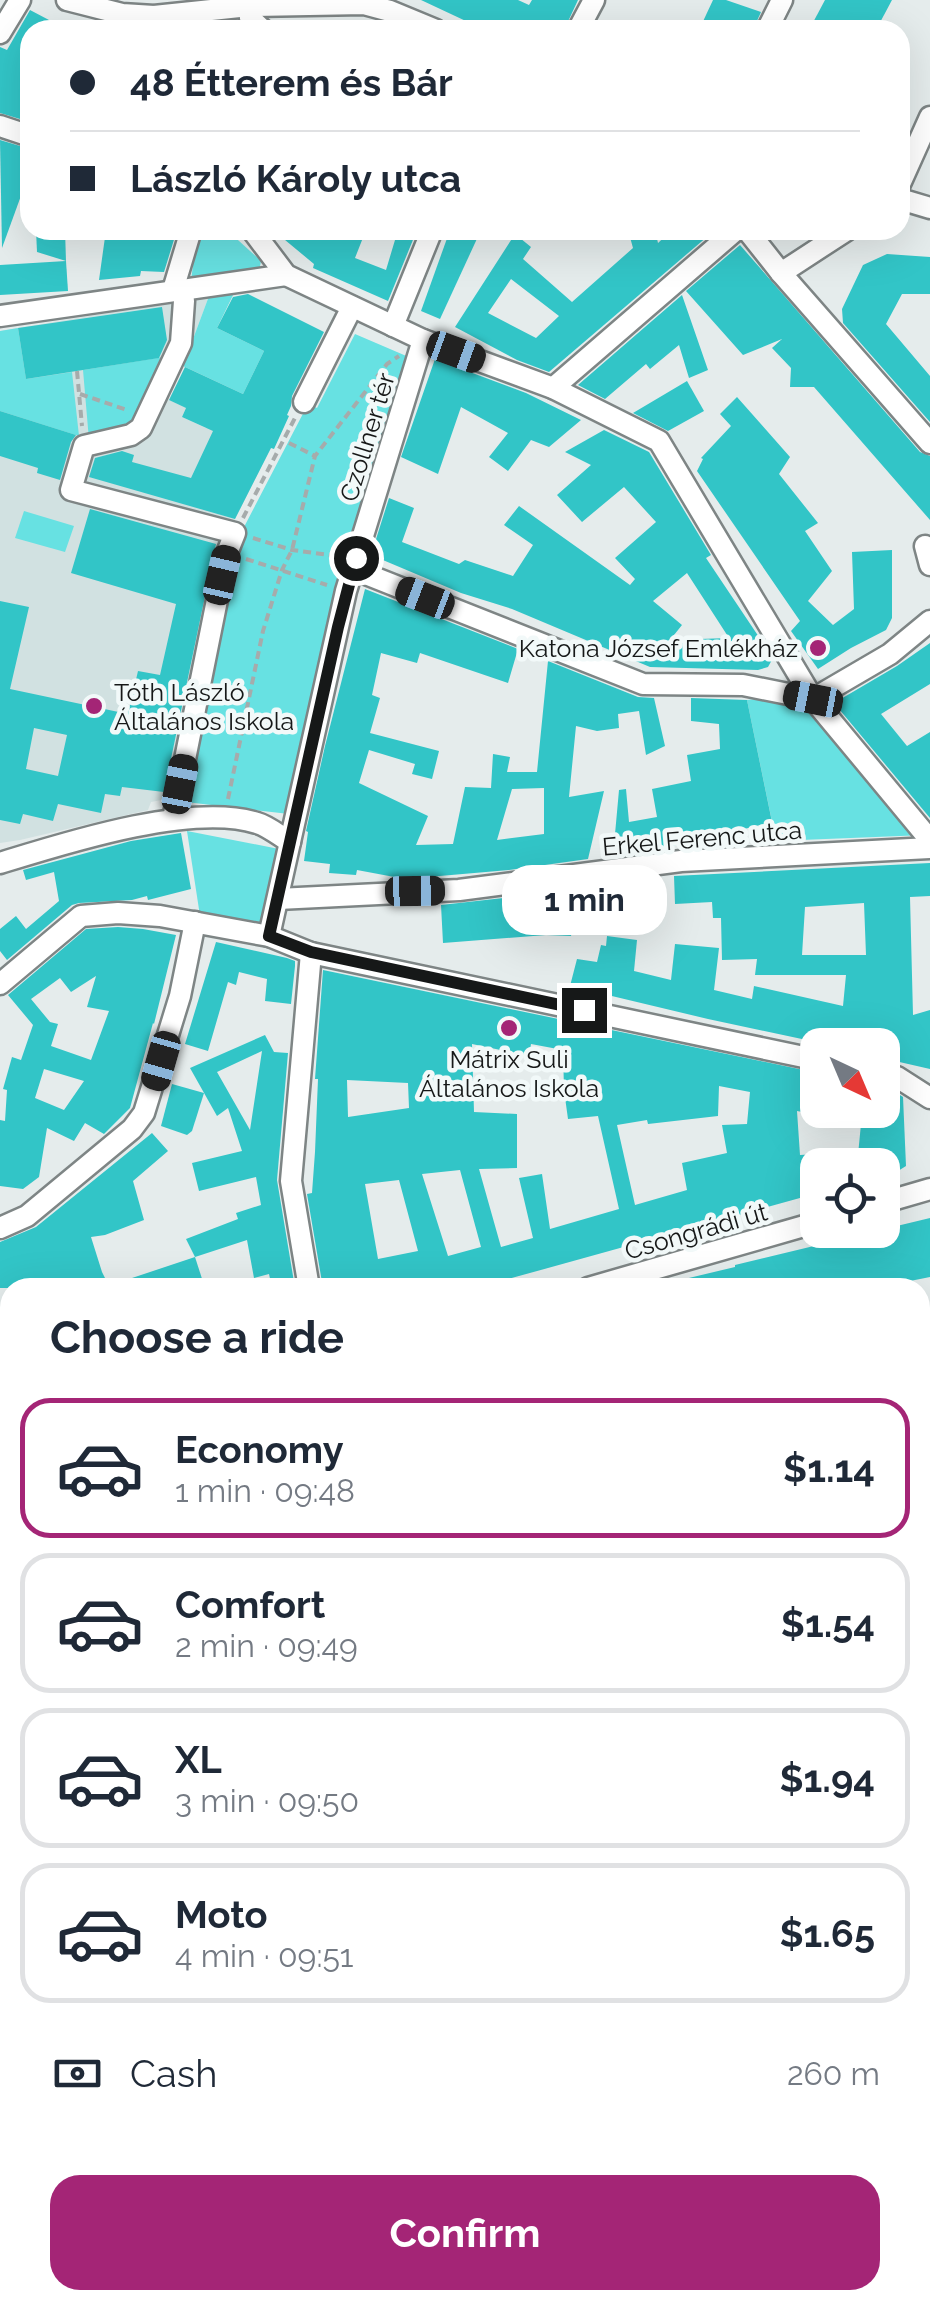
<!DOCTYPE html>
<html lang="en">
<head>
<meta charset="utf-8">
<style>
	body { margin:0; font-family:Raleway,sans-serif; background:#f6f6f7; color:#1f2937; height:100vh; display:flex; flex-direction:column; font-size:38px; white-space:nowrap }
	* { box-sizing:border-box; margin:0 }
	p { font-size:32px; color:#747a83 }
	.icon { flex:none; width:55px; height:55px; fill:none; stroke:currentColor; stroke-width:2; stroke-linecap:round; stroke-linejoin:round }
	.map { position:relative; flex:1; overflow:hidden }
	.details { position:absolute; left:0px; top:1278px; width:930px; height:1032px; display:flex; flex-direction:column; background:#fff; border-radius:30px 30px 0 0; box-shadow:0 10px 40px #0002 }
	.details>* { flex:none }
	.hud { position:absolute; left:20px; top:20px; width:890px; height:220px; border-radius:30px; box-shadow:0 10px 40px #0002; display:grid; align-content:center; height:220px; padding:0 50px; background:#fff }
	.needle { width:65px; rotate:136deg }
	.fabs { position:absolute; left:800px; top:1028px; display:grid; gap:20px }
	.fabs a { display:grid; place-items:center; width:100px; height:100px; border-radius:20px; background:#fff; box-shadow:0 10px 40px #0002; font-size:50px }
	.end { position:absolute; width:45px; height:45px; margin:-22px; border:12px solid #161818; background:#fff; box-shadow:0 0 0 5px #fff }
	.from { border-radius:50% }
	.bubble { position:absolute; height:70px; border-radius:30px; background:#fff; box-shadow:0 10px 40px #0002; font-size:32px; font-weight:700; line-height:70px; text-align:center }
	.car { position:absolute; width:30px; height:60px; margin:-30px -15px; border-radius:12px; box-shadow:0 0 8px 2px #0007; background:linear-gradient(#222 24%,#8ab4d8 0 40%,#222 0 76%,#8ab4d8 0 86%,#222 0) }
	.hud b { display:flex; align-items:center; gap:35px; height:95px; font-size:38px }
	.hud b+b { border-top:2px solid #e0e1e3 }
	.hud i { width:25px; height:25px; background:#1f2937 }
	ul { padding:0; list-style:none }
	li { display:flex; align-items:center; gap:30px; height:140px; margin:0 20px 15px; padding:0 30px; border:5px solid #e0e1e3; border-radius:30px }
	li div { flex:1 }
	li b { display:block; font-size:38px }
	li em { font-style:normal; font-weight:700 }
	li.selected { border-color:#a42576 }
	li>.icon { width:90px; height:90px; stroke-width:1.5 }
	h2 { padding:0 50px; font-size:45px; line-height:120px }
	.pay { display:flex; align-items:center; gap:25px; height:110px; padding:0 50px; font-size:38px }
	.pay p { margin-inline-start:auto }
	.action { display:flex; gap:20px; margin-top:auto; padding:20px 50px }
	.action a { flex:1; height:115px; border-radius:30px; background:#a42576; color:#fff; font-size:40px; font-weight:700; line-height:115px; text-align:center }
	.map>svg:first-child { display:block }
</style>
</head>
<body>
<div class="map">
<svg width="930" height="2308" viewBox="0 0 930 2308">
	<rect width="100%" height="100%" fill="#e5ecec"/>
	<path fill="#d1e1e1" d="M209,296L183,366L168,399L186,408L182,417L206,428L210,419L271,448L234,521L225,547L172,798L151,802L148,810L20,840L0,843V331Z"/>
	<g fill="#67e1e2">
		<path d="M224,18L220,30H148L145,27Z"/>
		<path d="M198,230H227L261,261L259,272L191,280Z"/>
		<path d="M236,289L217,328L264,351L243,394L183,366L209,296Z"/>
		<path d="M18,328L26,379L72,372L79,436L0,411V331Z"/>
		<path d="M355,334L411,358L289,814L186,802L230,560L243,529L308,404L317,408Z"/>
		<path d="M170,356L152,376L130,427L89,440L83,370Z"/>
		<path d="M24,511L74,526L65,552L15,538Z"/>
		<path d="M816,693L925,835L776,841L747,700Z"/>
		<path d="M187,831L279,849L262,925L200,916Z"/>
	</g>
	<g fill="#32c5c7" fill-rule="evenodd">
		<path d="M421,0H518L529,5L532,0H578L564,30H485Z"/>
		<path d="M713,0H726L761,12L753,30H699Z"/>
		<path d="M825,0H892L876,30H809Z"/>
		<path d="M30,10L68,30H30V82L20,102L30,106V122L0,113V47L7,50Z"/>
		<path d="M0,140L30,149V171L2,248Z"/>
		<path d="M36,230H65L66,261L37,252Z"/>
		<path d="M106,230H177L164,272L141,271L140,276L99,280Z"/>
		<path d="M273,230H366L355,258L386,270L398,230H417L388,301L313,268L314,264Z"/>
		<path d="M450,230H481L440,319L421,311Z"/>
		<path d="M628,230H655L658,243L672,230H715L549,372L517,360L455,327L515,234L531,247L523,259L572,302L633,248ZM511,279L559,316L536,338L488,313Z"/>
		<path d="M740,245L920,452L930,456V520L814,387H790L791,368L772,348L782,339L743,355L686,291Z"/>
		<path d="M887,254L930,257V294H902L886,324L930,376V422L843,323L842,309L863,265Z"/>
		<path d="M66,261L68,291L0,295V265Z"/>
		<path d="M248,294L324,332L292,396L291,406L287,415L289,416L274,449L271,448L235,519L89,477L95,458L122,451L134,455L132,462L191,478L213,431L182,417L186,408L169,400L185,367L243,394L264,351L217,328L233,297Z"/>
		<path d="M682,295L708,370L689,378L679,345L650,369L646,364L605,399L578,385Z"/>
		<path d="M162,307L167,340L159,358L26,379L18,328Z"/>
		<path d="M435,359L526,393L581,420L549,447L531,440L508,471L489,457L508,433L461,407L438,474L401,457Z"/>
		<path d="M687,381L704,411L668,431L633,413Z"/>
		<path d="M737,397L790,457L779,474L818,523L805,531L832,571L808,601L833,625L854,609L852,552L892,550V618L886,630L851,648L818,669L791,631L800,621L697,471L703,459L701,458L731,426L720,414Z"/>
		<path d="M0,411L76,435L71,442L60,480L37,473L38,468L0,456Z"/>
		<path d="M604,430L649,452L711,555L706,558L773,658L768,667L758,670L650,667L512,609L461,593L371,555L389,498L414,508L402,542L459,564L465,560L513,576L533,545L504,525L519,506L630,585L635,579L615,558L656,522L624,487L582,522L557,495L591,465L565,452ZM687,573L729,638L670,640L682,625L653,601Z"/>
		<path d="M90,509L216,544L164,792L122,787L120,796L105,794L101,813L58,804L53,821L23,814L20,824L0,820V601L29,607L10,689L128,714L138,671L160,675L176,604L71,573ZM34,728L67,735L58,776L26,769Z"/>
		<path d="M365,589L518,649L508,683L420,653L417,663L381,653L372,695L380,698L370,733L439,751L432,779L412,774L415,764L369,750L359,783L428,816L416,845L453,844L465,787L491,788L493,754L510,757L507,772H537L548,661L638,697L654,698L665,746L646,755L639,711L618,714L619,728L597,731L576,726L569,797L604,791L588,859L509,870L405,879L357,870L356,875L329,873L330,864L304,861L308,832L306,831L325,746ZM544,788V834L497,840L512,789Z"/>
		<path d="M930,643V684L881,714L907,746L930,732V818L834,703L897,666Z"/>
		<path d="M691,698L747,700L772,822L689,843L613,856L619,790L626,789L629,822L657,817L652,789L691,781L687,755L720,749L719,724L691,721Z"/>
		<path d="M181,833L191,889L148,900L147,896L132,900L79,903L72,905L7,960L0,951V929L16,916L26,929L59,901L54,872L26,880L23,870L131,841Z"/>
		<path d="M930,863V896L910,897L913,1015L930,1010V1069L882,1058V1045H830L708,1019L570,986L577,959L597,962L601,945L606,946L607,936L637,940L634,971L671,980L675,944L719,948L714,990L752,999L754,986L843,1006L846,975H755L757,959L722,960L721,918H713L712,902L675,904L674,876ZM864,903L866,955H802L805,907Z"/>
		<path d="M641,883L638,922L608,924L611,884Z"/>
		<path d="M582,889L571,936L546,935L443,943L441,905Z"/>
		<path d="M118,927L143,929L176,935L154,1024L153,1023L130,1108L104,1134L85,1123L74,1141L47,1128L39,1177L23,1189L0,1186V1120L5,1121L7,1090L3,1089L12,1057L21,1060L33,1025L8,995L86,929ZM96,976L87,1007L109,1011L91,1060L51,1046L58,1024L50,1022L31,999L60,978L71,992ZM44,1069L84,1081L64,1110L35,1098Z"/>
		<path d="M216,942L287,958L295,961V966L291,1004L265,1001L267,979L239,972L236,985L228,982L208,1051L185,1044Z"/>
		<path d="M323,970L818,1073V1115L797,1111L800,1155L818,1154V1193L476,1288H323L307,1194L312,1193L315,1152L318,1079H315ZM472,1044L529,1056L531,1044L563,1050L564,1090L568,1119L598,1116L619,1209L550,1229L542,1174L519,1178L533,1238L501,1247L479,1169L517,1168V1114L474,1112ZM347,1080L408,1083L409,1108L348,1117ZM719,1086L750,1092L747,1124L722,1125L727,1153L682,1163L687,1190L635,1205L617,1125L647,1120L648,1124L718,1116ZM460,1170L481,1247L448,1256L422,1174ZM399,1180L418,1251L378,1259L365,1184Z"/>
		<path d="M265,1035L274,1052L288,1053L277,1180L295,1288H272L269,1274L254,1278L247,1240L195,1257L186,1239L238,1219L236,1213L261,1205L256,1177L199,1191L192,1163L242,1151L228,1108L217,1116L190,1068ZM262,1051L250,1130L217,1072Z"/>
		<path d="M172,1084L204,1093L192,1131L187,1135L161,1126Z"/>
		<path d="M882,1088L892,1090L903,1097L906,1166L898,1171L882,1176V1165H857L861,1124L827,1117L828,1110H882Z"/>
		<path d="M152,1133L168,1151L133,1181L144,1220L105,1235L91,1237L102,1272L110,1288H0V1242L36,1227Z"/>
		<path d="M930,1218V1277L910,1281L911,1288H883L882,1281L853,1288H673L672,1282L735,1267V1265Z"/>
		<path d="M195,1257L205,1288H111V1285Z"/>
	</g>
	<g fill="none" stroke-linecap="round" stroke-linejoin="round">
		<g stroke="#7e8585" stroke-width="25">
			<g id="minor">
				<path d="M67,0L122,14L154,16L249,6L364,4L390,11L436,30"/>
				<path d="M249,6L250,18L263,30"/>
				<path d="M578,30L594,0"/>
				<path d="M767,30L782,0"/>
				<path d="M0,33L20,0"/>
				<path d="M0,126L30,136"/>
				<path d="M900,184L930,117"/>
				<path d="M900,199L930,208"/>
				<path d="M252,230L286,275L423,340L553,388L659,441L813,699L930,840"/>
				<path d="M747,230L781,273L930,443"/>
				<path d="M781,273L847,230"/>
				<path d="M173,290L191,230"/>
				<path d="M0,316L286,275"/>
				<path d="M393,326L432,230"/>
				<path d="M553,388L736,230"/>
				<path d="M304,402L352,307"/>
				<path d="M925,546L930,565"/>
				<path d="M353,569L643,684L743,685L813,699L890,654L930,621"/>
				<path d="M173,819L222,575L227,553L235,533L71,490L84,446L131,435L141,428L181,343L184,301"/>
				<path d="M0,863C65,843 192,802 257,823C268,826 280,836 290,842"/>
				<path d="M278,899L459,890L681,861L930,848"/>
				<path d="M269,936L346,591L423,340"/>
				<path d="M0,984L81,916L118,913L160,916L269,936L311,953L818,1060"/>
				<path d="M882,1074L897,1077L930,1098"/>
				<path d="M882,1203L930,1189"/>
				<path d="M0,1228L27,1216L132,1129L144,1113L180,996L195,922"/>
				<path d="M309,1288L291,1181L311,953"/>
				<path d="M588,1288L818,1222"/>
				<path d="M928,1396L930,1410"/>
				<path d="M0,1478L10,1475"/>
				<path d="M920,1575L930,1574"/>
				<path d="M0,1661L10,1665"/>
				<path d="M0,1718L10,1716"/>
				<path d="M0,1884L10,1882"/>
				<path d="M920,1891L930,1889"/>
				<path d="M0,1971L10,2013"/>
				<path d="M0,2130L10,2127"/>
				<path d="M920,2156L930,2157"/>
				<path d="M0,2269L10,2273"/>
				<path d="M88,2300L111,2308"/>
				<path d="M216,2300L217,2308"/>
				<path d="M350,2300L379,2308"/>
				<path d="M623,2308L624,2300"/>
				<path d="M817,2308L821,2300"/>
			</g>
		</g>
		<g stroke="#a6abab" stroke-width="4" stroke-dasharray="8 5" stroke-linecap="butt">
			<path d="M77,371L82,426"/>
			<path d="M80,394L127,410"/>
			<path d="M289,443L315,456"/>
			<path d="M243,518L296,416"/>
			<path d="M253,538L292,550L336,556"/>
			<path d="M246,559L327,585"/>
			<path d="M228,799L263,631L282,570L292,550L315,456L387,364L399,356"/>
		</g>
		<use href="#minor" stroke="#fff" stroke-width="20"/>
	</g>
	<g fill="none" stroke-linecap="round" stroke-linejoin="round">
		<path stroke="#161818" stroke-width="12" d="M356,558L338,627L269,936L311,952L584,1010"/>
	</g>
	<g fill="#a42576" stroke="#f2f9f9" stroke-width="4">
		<circle cx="818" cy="648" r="10"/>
		<circle cx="94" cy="706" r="10"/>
		<circle cx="509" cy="1028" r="10"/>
	</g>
	<g text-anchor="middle" stroke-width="9" stroke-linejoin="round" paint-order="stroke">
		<g font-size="25" fill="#161818" stroke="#f2f9f9">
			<text transform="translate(367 437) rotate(-73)" y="9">Czollner tér</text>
			<text transform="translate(702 838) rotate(-5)" y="9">Erkel Ferenc utca</text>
			<text transform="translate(696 1231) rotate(-16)" y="9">Csongrádi út</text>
		</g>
		<g font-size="25" fill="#161818" stroke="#f2f9f9" text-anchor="end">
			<text x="798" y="657">Katona József Emlékház</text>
			<text x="114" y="701" text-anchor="start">Tóth László<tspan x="114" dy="29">Általános Iskola</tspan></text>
			<text x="509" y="1068" text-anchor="middle">Mátrix Suli<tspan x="509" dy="29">Általános Iskola</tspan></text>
		</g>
	</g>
</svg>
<div class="fabs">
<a><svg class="needle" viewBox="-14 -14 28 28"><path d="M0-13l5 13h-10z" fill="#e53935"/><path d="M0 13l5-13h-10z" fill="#747a83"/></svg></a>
<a><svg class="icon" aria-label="locate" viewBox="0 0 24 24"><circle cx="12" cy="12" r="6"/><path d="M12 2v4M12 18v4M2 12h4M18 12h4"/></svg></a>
</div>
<i class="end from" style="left:356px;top:558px"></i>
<i class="end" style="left:584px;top:1010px"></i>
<div class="bubble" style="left:502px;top:865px;width:165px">1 min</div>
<i class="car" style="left:456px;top:352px;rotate:110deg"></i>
<i class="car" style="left:222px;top:575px;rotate:13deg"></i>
<i class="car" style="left:425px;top:598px;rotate:291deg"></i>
<i class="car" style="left:813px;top:699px;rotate:281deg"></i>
<i class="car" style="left:180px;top:784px;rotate:11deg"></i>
<i class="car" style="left:415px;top:891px;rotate:89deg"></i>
<i class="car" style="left:161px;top:1061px;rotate:196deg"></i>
<div class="hud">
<b><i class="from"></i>48 Étterem és Bár</b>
<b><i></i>László Károly utca</b>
</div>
<section class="details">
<h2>Choose a ride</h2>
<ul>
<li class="selected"><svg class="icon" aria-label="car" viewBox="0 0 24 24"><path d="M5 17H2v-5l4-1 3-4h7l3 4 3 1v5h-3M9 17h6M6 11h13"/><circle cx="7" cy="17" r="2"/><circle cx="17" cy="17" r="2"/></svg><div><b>Economy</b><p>1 min · 09:48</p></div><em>$1.14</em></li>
<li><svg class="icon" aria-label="car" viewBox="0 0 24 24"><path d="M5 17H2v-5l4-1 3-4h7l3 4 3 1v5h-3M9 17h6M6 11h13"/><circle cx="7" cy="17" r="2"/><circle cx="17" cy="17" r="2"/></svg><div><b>Comfort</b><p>2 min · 09:49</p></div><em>$1.54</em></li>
<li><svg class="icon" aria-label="car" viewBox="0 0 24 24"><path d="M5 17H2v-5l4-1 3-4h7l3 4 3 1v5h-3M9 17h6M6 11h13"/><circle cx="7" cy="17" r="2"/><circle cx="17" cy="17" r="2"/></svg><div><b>XL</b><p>3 min · 09:50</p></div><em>$1.94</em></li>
<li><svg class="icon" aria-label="car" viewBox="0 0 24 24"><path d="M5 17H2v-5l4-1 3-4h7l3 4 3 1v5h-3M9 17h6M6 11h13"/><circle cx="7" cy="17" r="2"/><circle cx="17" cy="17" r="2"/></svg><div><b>Moto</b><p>4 min · 09:51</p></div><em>$1.65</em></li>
</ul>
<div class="pay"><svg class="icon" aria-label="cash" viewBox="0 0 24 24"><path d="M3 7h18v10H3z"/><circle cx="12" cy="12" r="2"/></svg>Cash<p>260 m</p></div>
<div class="action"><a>Confirm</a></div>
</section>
</div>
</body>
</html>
